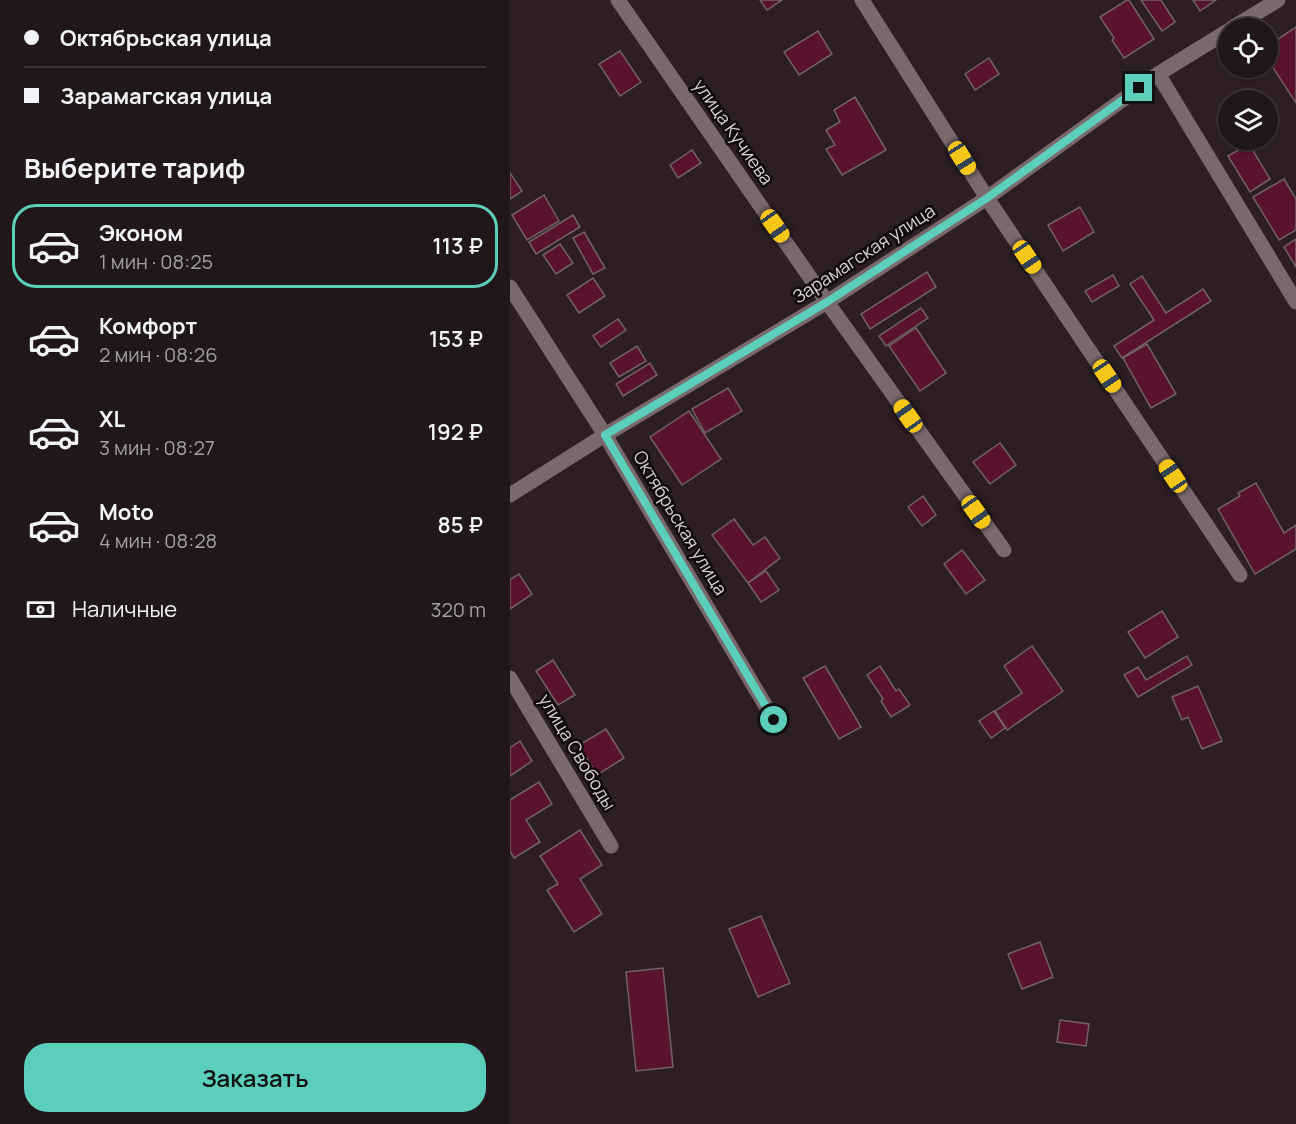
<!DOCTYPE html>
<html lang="ru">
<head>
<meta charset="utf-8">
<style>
	body { margin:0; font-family:Manrope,sans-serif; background:#2d2327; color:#f1f3f6; height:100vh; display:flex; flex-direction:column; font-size:22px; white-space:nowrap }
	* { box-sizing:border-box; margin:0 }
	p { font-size:20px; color:#a29fa2 }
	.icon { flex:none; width:33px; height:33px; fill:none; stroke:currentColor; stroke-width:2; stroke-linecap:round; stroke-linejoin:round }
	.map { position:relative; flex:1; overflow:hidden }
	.sheet { display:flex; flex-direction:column; background:#21161a; width:510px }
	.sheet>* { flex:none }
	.hud { display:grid; align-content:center; height:132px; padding:0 24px; background:#21161a }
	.controls { position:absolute; left:708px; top:18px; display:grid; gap:12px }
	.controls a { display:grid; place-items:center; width:60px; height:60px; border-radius:50%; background:#21161a; box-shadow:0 2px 4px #0004,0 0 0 2px #3e3539; font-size:30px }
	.end { position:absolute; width:27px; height:27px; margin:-14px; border:8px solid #5bcebc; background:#111; box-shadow:0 0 0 3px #111 }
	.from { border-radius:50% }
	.car { position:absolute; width:18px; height:36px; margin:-18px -9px; border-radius:8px; box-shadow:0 0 4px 2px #0007; background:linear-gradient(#f5c518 24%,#345 0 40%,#f5c518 0 76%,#345 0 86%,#f5c518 0) }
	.hud b { display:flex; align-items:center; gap:21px; height:57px; font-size:22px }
	.hud b+b { border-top:2px solid #3e3539 }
	.hud i { width:15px; height:15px; background:#f1f3f6 }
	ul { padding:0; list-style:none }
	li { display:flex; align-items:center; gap:18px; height:84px; margin:0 12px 9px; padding:0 12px; border:3px solid transparent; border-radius:24px }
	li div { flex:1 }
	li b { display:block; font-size:22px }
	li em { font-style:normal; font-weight:600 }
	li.active { border-color:#5bcebc }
	li>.icon { width:54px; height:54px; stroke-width:1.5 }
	h2 { padding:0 24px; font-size:27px; line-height:72px }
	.pay { display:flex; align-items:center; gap:15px; height:66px; padding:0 24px; font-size:22px }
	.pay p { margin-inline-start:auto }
	.cta { display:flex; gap:12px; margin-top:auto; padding:12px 24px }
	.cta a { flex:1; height:69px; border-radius:24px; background:#5bcebc; color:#111; font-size:24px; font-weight:600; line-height:69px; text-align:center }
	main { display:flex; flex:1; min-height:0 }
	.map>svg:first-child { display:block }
</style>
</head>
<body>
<main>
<section class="sheet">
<div class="hud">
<b><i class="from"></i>Октябрьская улица</b>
<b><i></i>Зарамагская улица</b>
</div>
<h2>Выберите тариф</h2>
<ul>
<li class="active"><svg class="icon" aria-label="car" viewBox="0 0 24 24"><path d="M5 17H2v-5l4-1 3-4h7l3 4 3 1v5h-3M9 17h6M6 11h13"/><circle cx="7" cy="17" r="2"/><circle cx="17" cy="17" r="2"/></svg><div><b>Эконом</b><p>1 мин · 08:25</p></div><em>113 ₽</em></li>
<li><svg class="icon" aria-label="car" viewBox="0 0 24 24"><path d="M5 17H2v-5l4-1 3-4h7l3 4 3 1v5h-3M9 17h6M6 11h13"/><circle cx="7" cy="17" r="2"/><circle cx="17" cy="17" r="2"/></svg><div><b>Комфорт</b><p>2 мин · 08:26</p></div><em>153 ₽</em></li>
<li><svg class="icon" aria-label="car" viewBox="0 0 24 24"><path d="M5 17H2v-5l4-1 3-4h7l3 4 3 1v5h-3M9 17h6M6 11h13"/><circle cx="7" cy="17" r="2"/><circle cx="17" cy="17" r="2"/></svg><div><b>XL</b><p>3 мин · 08:27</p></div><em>192 ₽</em></li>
<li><svg class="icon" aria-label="car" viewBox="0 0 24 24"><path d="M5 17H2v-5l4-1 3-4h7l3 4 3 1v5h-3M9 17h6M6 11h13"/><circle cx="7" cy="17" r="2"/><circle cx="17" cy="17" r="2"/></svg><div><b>Moto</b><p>4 мин · 08:28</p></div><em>85 ₽</em></li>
</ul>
<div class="pay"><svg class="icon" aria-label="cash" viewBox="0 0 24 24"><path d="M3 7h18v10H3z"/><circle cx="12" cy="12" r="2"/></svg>Наличные<p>320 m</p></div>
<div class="cta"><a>Заказать</a></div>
</section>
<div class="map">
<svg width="786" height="1124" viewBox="0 0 786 1124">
	<rect width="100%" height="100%" fill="#2c1e22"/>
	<g fill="#59132f" stroke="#726165" stroke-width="1.5">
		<path d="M250,0H272L257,10Z"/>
		<path d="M617,0H619L644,39L614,58L602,40L604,38L590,17Z"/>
		<path d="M631,0H651L665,22L652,31Z"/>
		<path d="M683,0H706L690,11Z"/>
		<path d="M786,27V103L758,60V46Z"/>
		<path d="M308,31L322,54L289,75L274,52Z"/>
		<path d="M110,51L131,82L110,96L89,64Z"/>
		<path d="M479,58L489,74L465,90L455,74Z"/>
		<path d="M345,97L376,150L332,175L316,149L325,145L316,130L330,122L324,110Z"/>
		<path d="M739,144L760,179L740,192L718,156Z"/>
		<path d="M182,150L191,163L168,178L160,165Z"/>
		<path d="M0,173L12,191L0,199Z"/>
		<path d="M774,179L786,199V230L769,240L743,197Z"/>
		<path d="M34,195L49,221L17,240L2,215Z"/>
		<path d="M570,207L584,232L553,251L538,225Z"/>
		<path d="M63,215L70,227L26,254L19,242Z"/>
		<path d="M74,232L95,268L83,274L63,238Z"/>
		<path d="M786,239V267L774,247Z"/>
		<path d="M50,244L63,263L46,274L33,255Z"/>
		<path d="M417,272L426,287L360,329L351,314Z"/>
		<path d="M603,275L609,286L582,302L575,291Z"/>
		<path d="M632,276L656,313L693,289L701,301L612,358L604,346L644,320L620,284Z"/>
		<path d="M83,278L95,296L69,313L57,295Z"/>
		<path d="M411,308L418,318L376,346L369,336Z"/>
		<path d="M108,319L116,330L91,347L83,336Z"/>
		<path d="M406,328L436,373L410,391L379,346Z"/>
		<path d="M637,344L666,394L641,408L613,358Z"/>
		<path d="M127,346L136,361L109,377L100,363Z"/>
		<path d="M140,363L147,375L113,396L106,384Z"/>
		<path d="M218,388L232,411L195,433L182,409Z"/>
		<path d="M179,411L211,459L172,485L140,437Z"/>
		<path d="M490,443L506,465L480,484L463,462Z"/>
		<path d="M746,483L774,533L786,525V549L745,574L708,509L730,496L728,493Z"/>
		<path d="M413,496L426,515L412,526L398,507Z"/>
		<path d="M224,519L243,545L255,537L270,558L238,583L202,535Z"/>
		<path d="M452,550L475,580L456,594L434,564Z"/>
		<path d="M256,571L269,590L251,602L238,583Z"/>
		<path d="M9,574L22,594L0,609V580Z"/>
		<path d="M652,611L668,637L635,658L618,632Z"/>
		<path d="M522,646L553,691L497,730L485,711L512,693L494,666Z"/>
		<path d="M677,656L682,665L628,697L614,675L628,667L636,680Z"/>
		<path d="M43,660L65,695L48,705L26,671Z"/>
		<path d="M315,666L351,727L329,739L293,678Z"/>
		<path d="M370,666L386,691L389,689L400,705L381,717L371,701L373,699L357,675Z"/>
		<path d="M688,686L712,741L692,749L678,717L672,720L662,697Z"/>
		<path d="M484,711L495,728L481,738L469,721Z"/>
		<path d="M96,729L114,758L87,775L69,745Z"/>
		<path d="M10,741L22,761L0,776V748Z"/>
		<path d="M29,782L42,804L16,820L30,842L4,858L0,851V800Z"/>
		<path d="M70,830L92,865L70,879L92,914L64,932L37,890L48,884L30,856Z"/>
		<path d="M251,916L280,983L248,997L219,929Z"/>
		<path d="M530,942L543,977L512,989L498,954Z"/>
		<path d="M153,968L163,1067L126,1071L116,972Z"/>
		<path d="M550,1020L579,1024L576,1046L547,1042Z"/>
	</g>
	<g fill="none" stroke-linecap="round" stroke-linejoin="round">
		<g stroke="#79686c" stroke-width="15">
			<path d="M108,0L317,302L494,550"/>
			<path d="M352,0L477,198L730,575"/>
			<path d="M722,28L768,0"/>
			<path d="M648,74L786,302"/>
			<path d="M0,287L95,435L264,720"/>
			<path d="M0,495L95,435L317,302L477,198L648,74L718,31"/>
			<path d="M0,678L101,846"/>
		</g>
	</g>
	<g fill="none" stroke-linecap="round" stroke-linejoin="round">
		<path stroke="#5bcebc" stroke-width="8" d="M264,720L95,435L317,302L477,198L629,88"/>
	</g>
	<g text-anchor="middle" stroke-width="5" stroke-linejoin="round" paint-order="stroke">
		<g font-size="18" fill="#dcd2d4" stroke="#100a0b">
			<text transform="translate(223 132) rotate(55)" y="6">улица Кучиева</text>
			<text transform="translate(354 254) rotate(-33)" y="6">Зарамагская улица</text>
			<text transform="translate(170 523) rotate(59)" y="6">Октябрьская улица</text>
			<text transform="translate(67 752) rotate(59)" y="6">улица Свободы</text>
		</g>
	</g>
</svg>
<div class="controls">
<a><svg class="icon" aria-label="locate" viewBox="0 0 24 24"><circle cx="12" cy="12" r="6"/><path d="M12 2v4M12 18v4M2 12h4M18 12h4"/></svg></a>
<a><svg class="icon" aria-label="layers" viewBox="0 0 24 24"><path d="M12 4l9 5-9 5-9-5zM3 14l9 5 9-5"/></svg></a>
</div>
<i class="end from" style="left:264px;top:720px"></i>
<i class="end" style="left:629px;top:88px"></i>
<i class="car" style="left:452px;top:158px;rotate:148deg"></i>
<i class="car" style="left:265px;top:226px;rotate:145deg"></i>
<i class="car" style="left:517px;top:257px;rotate:146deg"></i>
<i class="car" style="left:597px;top:376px;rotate:146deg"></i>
<i class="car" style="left:398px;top:416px;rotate:325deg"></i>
<i class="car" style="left:663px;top:476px;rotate:326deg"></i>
<i class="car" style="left:466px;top:512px;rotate:145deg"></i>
</div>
</main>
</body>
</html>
